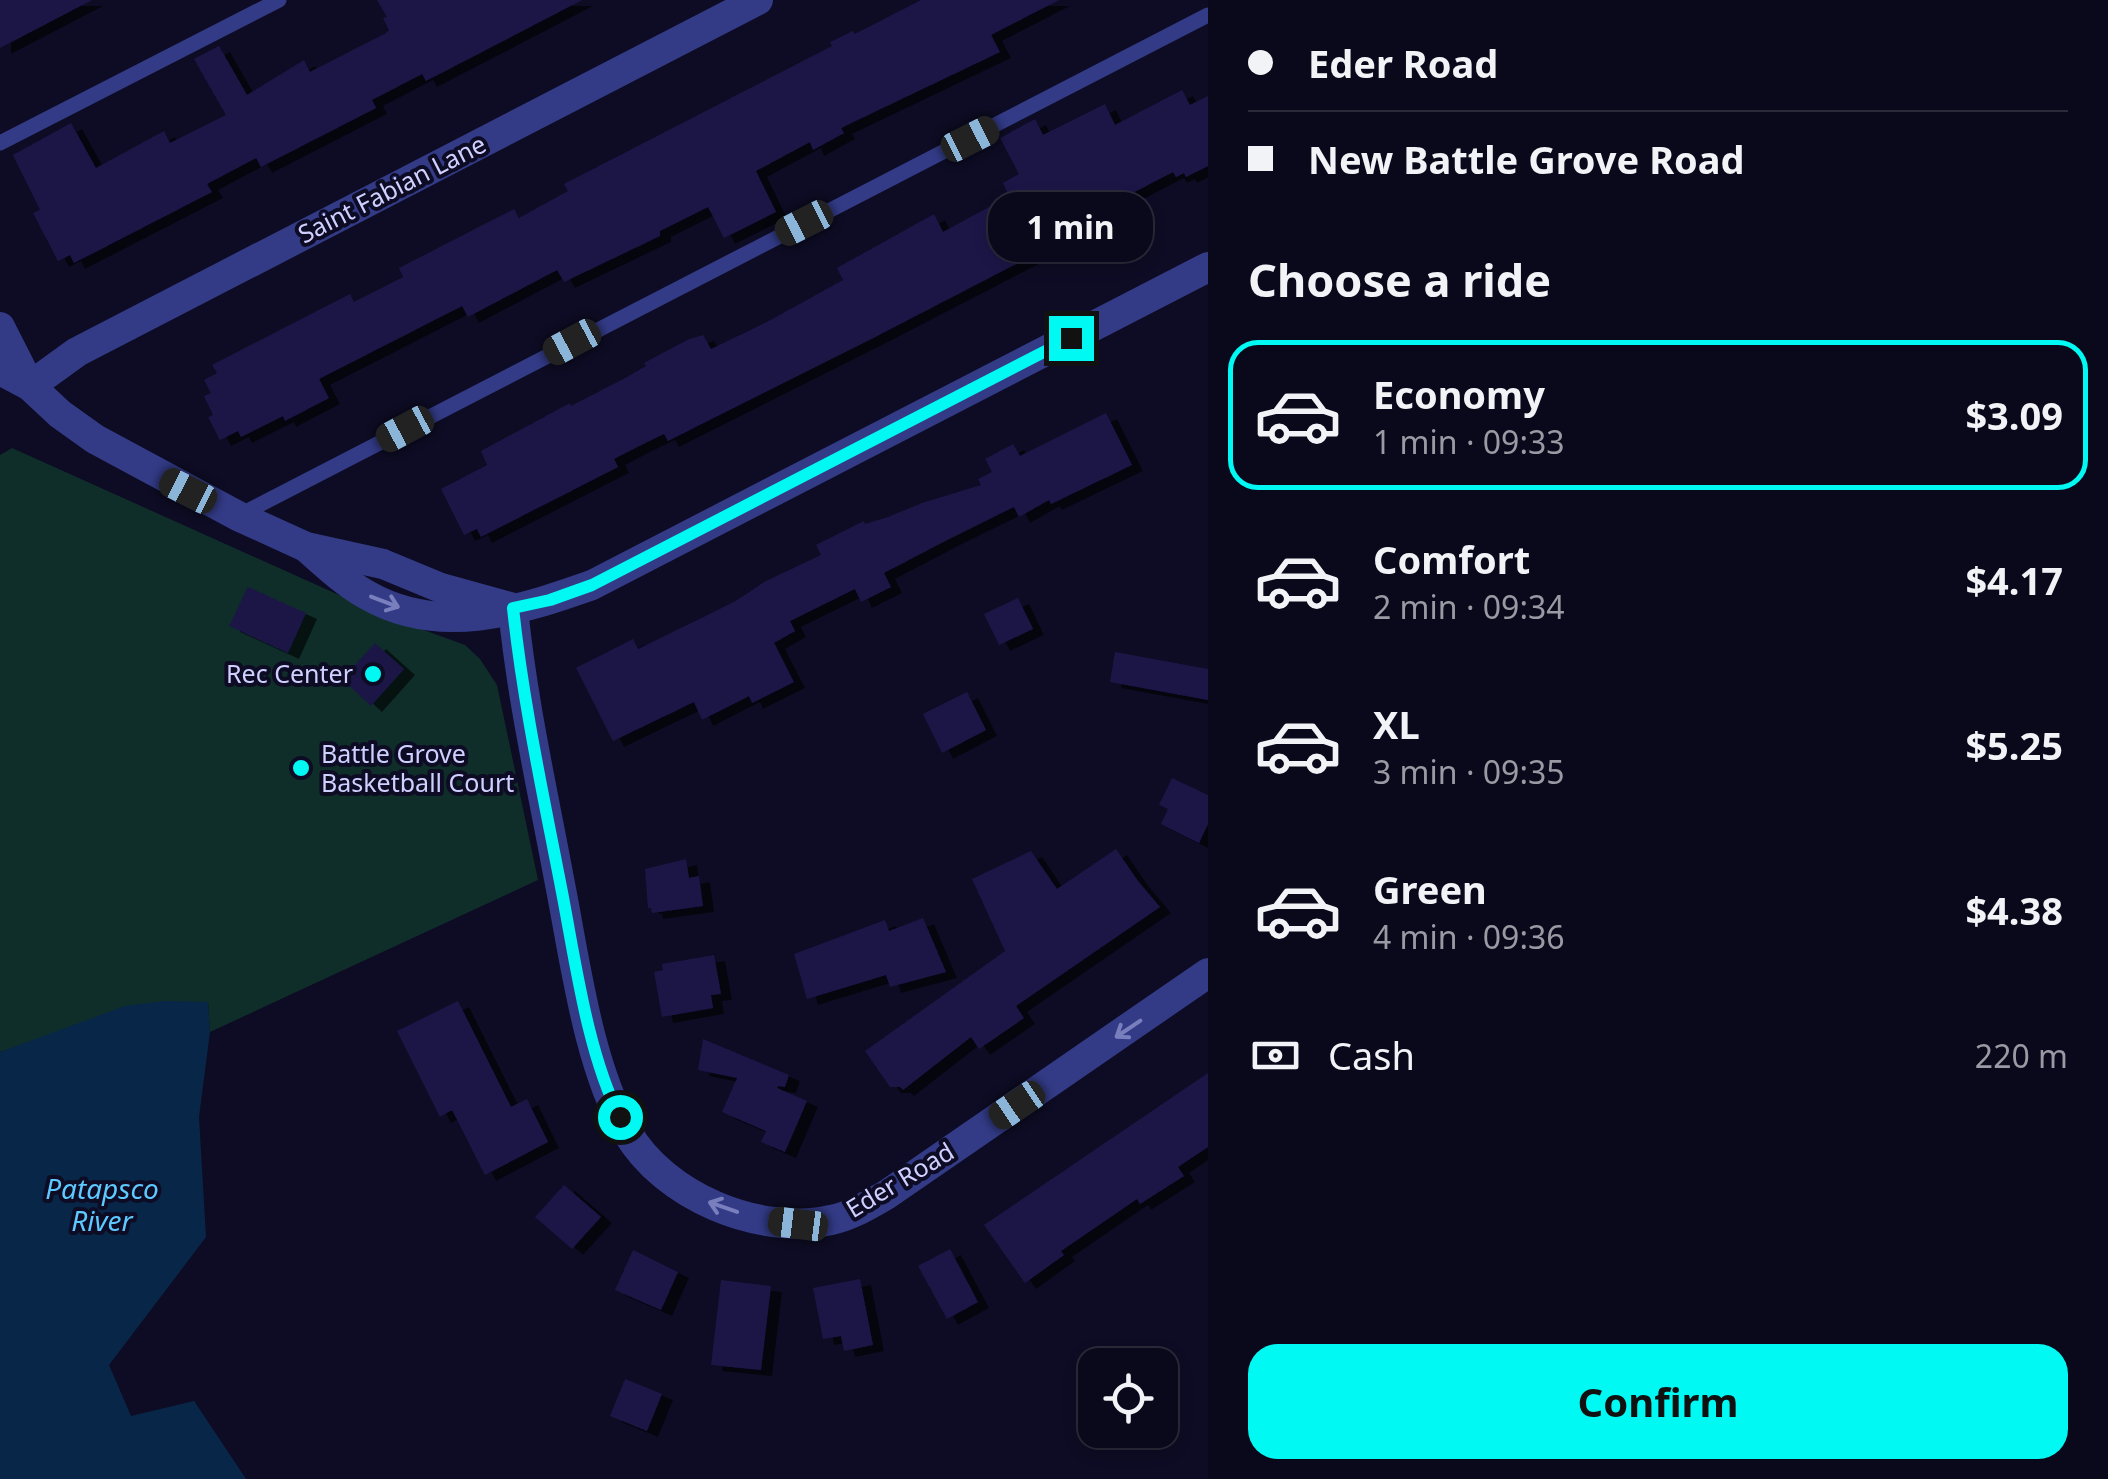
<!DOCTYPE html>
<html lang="en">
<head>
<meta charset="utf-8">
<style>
	body { margin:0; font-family:"Noto Sans",sans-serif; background:#131224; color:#f1f3f6; height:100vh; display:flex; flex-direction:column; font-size:38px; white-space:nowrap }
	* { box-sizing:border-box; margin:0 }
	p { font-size:32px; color:#999aa3 }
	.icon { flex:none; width:55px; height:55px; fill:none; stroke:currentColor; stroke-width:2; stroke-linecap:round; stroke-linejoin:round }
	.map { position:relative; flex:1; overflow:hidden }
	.drawer { display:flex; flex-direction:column; background:#0a091b; width:900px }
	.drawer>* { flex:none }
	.banner { display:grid; align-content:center; height:220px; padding:0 40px; background:#0a091b }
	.buttons { position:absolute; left:1078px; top:1348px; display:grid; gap:20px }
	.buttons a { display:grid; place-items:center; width:100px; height:100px; border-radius:20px; background:#0a091b; box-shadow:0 5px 15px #0003,0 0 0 2px #2a2a3a; font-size:50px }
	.end { position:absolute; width:45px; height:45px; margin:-22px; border:12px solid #00faf3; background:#111; box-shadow:0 0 0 5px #111 }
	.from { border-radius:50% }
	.bubble { position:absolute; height:70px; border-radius:30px; background:#0a091b; box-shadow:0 5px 15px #0003,0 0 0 2px #2a2a3a; font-size:32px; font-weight:700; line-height:70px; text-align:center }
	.car { position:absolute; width:30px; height:60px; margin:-30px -15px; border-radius:12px; box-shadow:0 0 8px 2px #0007; background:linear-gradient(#222 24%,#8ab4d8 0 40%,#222 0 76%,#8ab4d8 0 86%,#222 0) }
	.banner b { display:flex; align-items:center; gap:35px; height:95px; font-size:38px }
	.banner b+b { border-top:2px solid #2a2a3a }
	.banner i { width:25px; height:25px; background:#f1f3f6 }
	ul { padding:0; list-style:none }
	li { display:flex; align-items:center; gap:30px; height:150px; margin:0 20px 15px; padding:0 20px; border:5px solid transparent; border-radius:30px }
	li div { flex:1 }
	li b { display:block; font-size:38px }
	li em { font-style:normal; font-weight:700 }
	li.current { border-color:#00faf3 }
	li>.icon { width:90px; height:90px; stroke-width:1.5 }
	h2 { padding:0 40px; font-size:45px; line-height:120px }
	.pay { display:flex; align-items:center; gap:25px; height:110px; padding:0 40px; font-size:38px }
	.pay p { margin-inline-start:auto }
	.button { display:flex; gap:20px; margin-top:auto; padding:20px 40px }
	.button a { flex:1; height:115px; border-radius:30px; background:#00faf3; color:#111; font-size:40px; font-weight:700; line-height:115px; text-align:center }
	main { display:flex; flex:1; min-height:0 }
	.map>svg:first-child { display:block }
</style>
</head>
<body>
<main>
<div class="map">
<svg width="1208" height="1479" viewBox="0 0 1208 1479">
	<defs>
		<filter id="shadow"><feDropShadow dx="11" dy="6" stdDeviation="0" flood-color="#0009"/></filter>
	</defs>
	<rect width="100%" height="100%" fill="#0d0c24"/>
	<path fill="#0f2e29" d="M12,448L388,617L465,645L480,659L497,685L538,880L210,1032L208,1002L49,1037L0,1052V455Z"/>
	<path fill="#082748" d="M165,1001L208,1002L210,1032L199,1117L206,1237L109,1365L131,1416L194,1401L246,1479H0V1052L125,1006Z"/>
	<g fill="#1a1746" filter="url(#shadow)">
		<path d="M0,0H92L0,48Z"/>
		<path d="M377,0H582L426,81L422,74L372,100L376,108L261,167L256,158L207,184L212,192L74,263L70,255L58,261L33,213L40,210L13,155L71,123L96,168L164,131L170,143L226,115L194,59L219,46L247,95L304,60L310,72L386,33L389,30L383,18L387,17Z"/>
		<path d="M921,0H1059L991,35L1000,52L841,128L844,133L813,150L810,142L756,171L776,212L724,238L708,207L660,231V236L564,282L557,270L468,317L462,306L319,379L329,398L285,421L283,416L241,437L238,431L220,440L208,417L213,415L204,396L211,393L204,380L217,373L212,365L350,294L354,302L403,277L399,268L514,209L519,218L568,191L564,184L832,46L830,42L853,31L855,34Z"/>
		<path d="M1182,90L1190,105L1208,96V166L1186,177L1184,173L1176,177L1173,172L1119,200L1120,203L1110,209L1113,214L879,335L668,441L664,434L639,446L614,459L618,467L481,537L477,529L464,535L441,489L487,465L481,451L570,403L571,406L627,377L646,366L644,363L687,340L703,335L711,349L767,322L843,280L837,268L934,214L943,232L1009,196L1003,183L1019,174L1000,138L1035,119L1043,135L1105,104L1115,125Z"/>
		<path d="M1106,413L1132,465L1051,504L1049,500L1019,517L1014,507L949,539L884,573L891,587L861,602L855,589L790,621L795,631L774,643L794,682L752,703L749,696L702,720L694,702L613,741L576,668L633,639L638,649L734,602L766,581L821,555L816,545L864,521L865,524L888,517L922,503L981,485L978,479L992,472L985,459L1013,444L1020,456Z"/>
		<path d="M248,587L306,613L288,653L229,626Z"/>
		<path d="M1018,598L1033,629L999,645L984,614Z"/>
		<path d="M375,643L404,669L371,706L342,679Z"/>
		<path d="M1115,652L1208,669V700L1110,682Z"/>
		<path d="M967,692L986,730L942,753L923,714Z"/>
		<path d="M1172,778L1208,795V824L1199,843L1161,824L1168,809L1159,805Z"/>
		<path d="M1116,849L1138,881L1160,907L1016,1006L1024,1018L979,1049L971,1037L903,1090L900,1087H890L865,1051L1005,951L972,879L1031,851L1057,889Z"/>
		<path d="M686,859L689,878L699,876L703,906L652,913L651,908H648L645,869Z"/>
		<path d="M923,918L946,972L890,987L886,975L807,999L794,954L885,920L889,931Z"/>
		<path d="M714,955L721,994L711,995L713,1008L662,1017L654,972L663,970L662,964Z"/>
		<path d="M458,1001L511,1107L527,1099L548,1142L485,1175L452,1110L440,1117L397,1031Z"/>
		<path d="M703,1039L789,1075L785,1087L778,1086L777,1088L807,1101L785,1152L761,1142L766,1131L722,1112L737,1078L698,1070Z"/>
		<path d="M1208,1073V1147L1178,1167L1184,1176L1140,1204L1137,1199L1061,1251L1064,1255L1025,1283L984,1225Z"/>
		<path d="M564,1185L601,1217L572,1249L535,1217Z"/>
		<path d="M950,1249L978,1302L947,1319L918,1266Z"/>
		<path d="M633,1250L678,1272L661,1310L615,1290Z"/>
		<path d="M860,1279L873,1345L844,1351L841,1336L823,1339L813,1288Z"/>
		<path d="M721,1280L771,1286L761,1370L711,1365Z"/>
		<path d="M625,1379L662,1394L647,1431L610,1416Z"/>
	</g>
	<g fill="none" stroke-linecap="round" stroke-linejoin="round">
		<g stroke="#333b87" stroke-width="15">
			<path d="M0,143L279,0"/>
			<path d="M238,516L1208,15"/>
		</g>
		<g stroke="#333b87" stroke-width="30">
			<path d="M0,327L30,386"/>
			<path d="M0,370L30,386L60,414L95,439L238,516L306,547L383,564L441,588L510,607"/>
			<path d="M30,386L77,352L758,0"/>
			<path d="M306,547C325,564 344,582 367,595C440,637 518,611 592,585L1208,267"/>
			<path d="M513,608C522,701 543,792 560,884C575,960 588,1065 627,1132C664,1196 758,1236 831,1220C851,1216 868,1205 886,1195L1208,973"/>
		</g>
	</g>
	<defs><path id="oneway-shaft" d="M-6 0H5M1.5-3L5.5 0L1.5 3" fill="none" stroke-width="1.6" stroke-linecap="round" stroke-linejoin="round" transform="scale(2.5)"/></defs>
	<g stroke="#797ebd">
		<use href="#oneway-shaft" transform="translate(385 602) rotate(21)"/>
		<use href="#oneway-shaft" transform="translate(1128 1029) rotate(146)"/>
		<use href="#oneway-shaft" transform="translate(723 1207) rotate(-161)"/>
	</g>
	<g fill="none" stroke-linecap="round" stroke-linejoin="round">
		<path stroke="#00faf3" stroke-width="12" d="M620,1117C587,1053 575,958 561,887C543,794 523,702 513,608L550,600L592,585L1071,338"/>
	</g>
	<g fill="#00faf3" stroke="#0d0c24" stroke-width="4">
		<circle cx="373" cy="674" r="10"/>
		<circle cx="301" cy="768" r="10"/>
	</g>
	<g text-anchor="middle" stroke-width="8" stroke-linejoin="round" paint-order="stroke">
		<g font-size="25" fill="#cfd0ff" stroke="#0d0c24">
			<text transform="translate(392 189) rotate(-27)" y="9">Saint Fabian Lane</text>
			<text transform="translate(900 1180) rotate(-31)" y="9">Eder Road</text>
		</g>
		<g font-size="25" fill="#cfd0ff" stroke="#0d0c24" text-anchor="end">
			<text x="353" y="683">Rec Center</text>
			<text x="321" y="763" text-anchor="start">Battle Grove<tspan x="321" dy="29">Basketball Court</tspan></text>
		</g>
		<g font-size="28" font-style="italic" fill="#5dc9ff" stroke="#0d0c24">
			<text x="102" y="1199">Patapsco<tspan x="102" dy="32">River</tspan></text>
		</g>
	</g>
</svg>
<div class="buttons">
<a><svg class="icon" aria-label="locate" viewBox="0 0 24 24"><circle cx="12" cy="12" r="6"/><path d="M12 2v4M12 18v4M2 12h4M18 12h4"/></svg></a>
</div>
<i class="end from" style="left:620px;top:1117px"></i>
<i class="end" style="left:1071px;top:338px"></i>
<div class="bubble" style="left:988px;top:192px;width:165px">1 min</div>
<i class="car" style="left:970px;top:139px;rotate:63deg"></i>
<i class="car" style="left:804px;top:223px;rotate:243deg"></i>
<i class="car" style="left:572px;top:342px;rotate:242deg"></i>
<i class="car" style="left:405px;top:429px;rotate:242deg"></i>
<i class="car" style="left:188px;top:491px;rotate:297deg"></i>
<i class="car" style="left:1017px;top:1105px;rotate:236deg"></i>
<i class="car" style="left:798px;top:1224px;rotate:277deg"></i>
</div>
<section class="drawer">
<div class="banner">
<b><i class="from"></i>Eder Road</b>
<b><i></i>New Battle Grove Road</b>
</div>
<h2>Choose a ride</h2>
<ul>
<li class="current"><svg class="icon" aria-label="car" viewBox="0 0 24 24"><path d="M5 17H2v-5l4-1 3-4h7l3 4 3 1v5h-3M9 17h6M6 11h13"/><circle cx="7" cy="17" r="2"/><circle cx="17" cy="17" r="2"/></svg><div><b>Economy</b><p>1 min · 09:33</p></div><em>$3.09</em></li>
<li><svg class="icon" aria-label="car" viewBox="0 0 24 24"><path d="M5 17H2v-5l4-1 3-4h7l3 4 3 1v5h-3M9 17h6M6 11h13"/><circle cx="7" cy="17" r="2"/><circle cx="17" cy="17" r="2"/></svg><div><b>Comfort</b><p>2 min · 09:34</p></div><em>$4.17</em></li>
<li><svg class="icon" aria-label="car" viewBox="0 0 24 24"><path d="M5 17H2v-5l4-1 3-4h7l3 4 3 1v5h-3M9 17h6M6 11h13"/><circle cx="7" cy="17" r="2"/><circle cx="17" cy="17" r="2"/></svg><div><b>XL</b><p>3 min · 09:35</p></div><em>$5.25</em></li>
<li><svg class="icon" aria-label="car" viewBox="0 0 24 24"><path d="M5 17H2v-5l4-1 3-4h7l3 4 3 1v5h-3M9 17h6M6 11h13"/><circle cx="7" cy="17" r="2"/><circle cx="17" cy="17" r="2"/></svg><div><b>Green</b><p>4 min · 09:36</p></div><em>$4.38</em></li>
</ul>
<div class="pay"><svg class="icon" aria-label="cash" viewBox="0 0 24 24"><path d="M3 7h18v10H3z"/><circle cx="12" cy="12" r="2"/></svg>Cash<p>220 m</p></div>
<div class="button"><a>Confirm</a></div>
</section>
</main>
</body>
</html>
